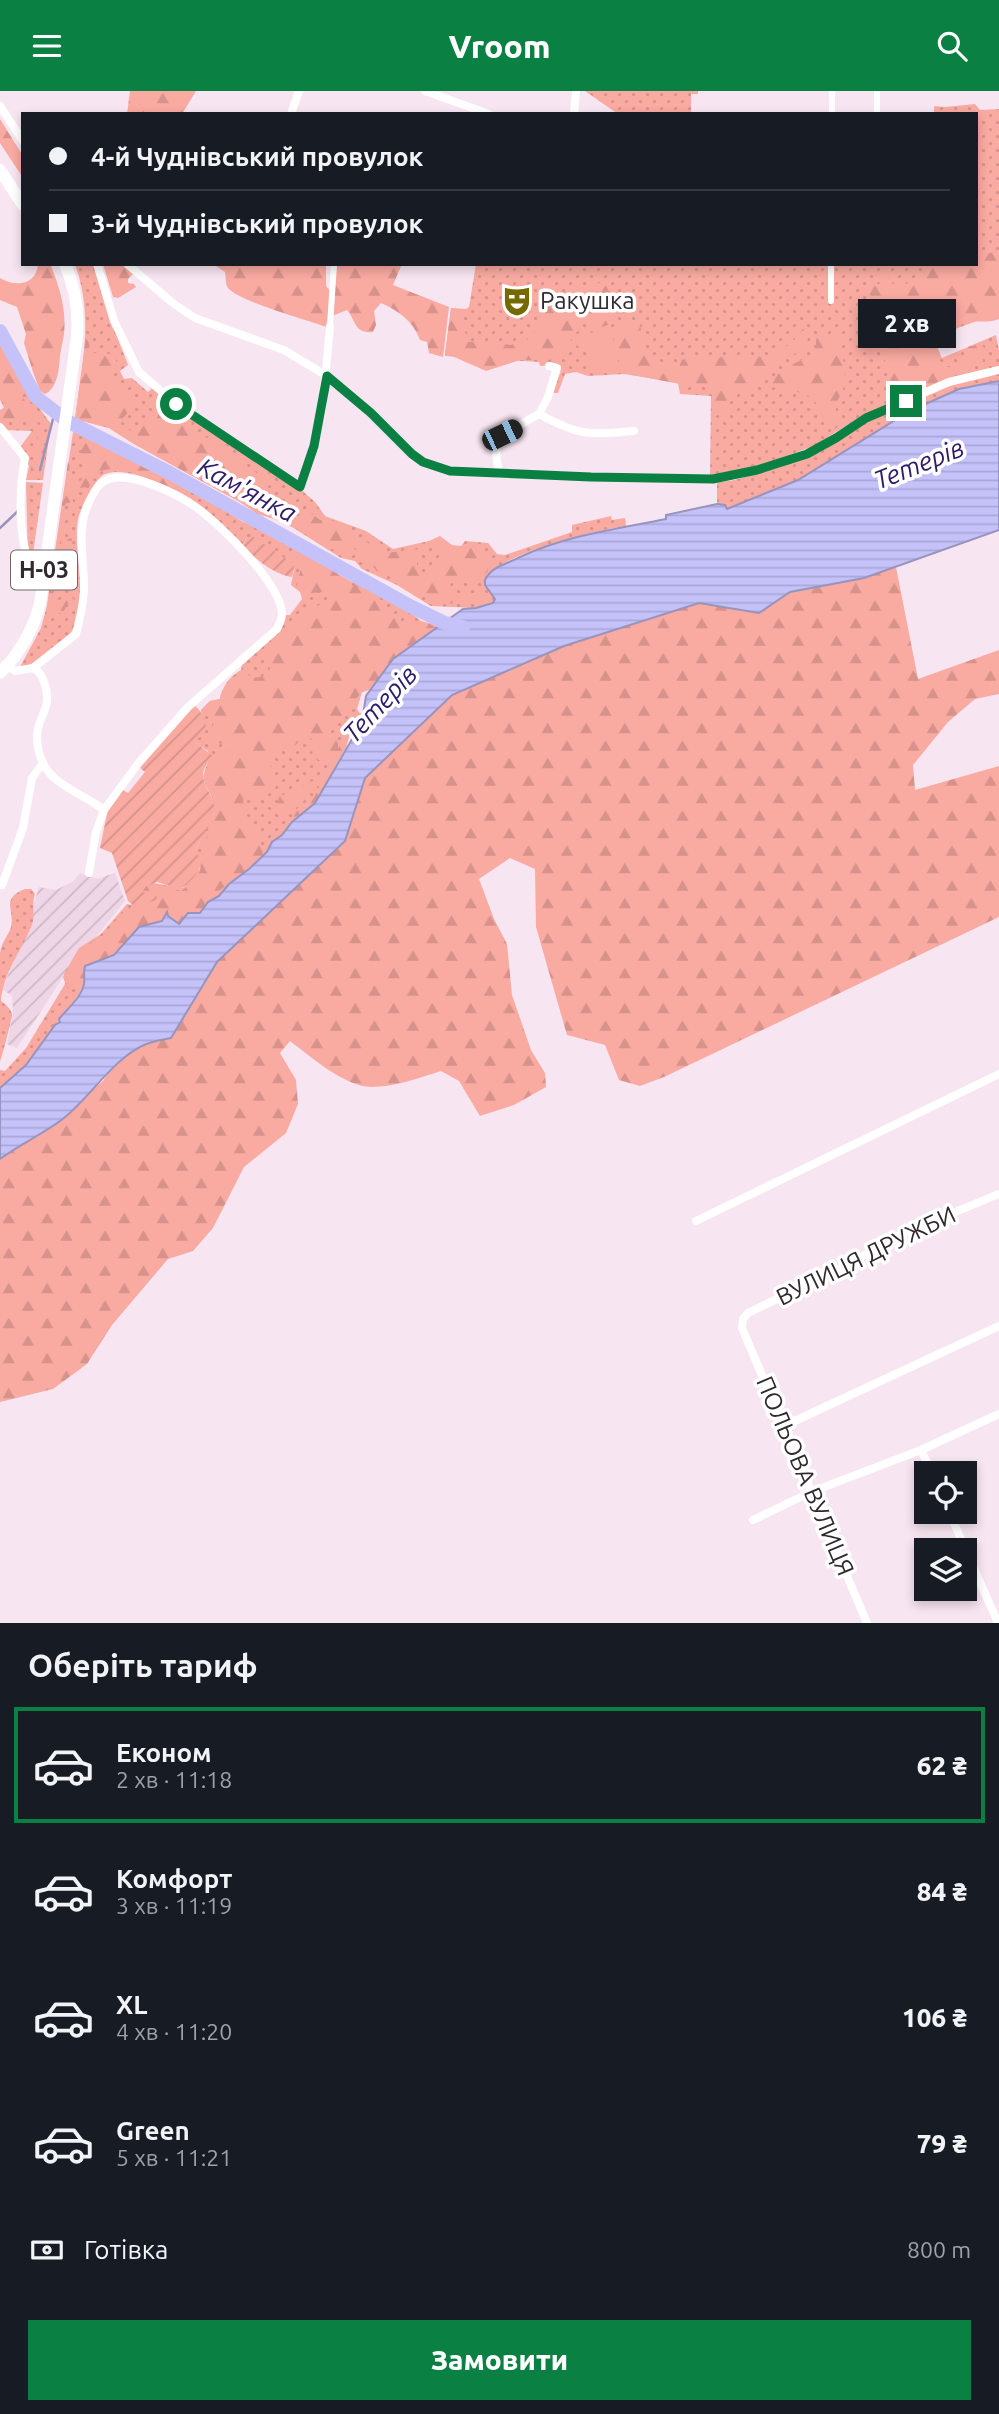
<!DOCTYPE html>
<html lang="uk">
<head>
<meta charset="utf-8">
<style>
	body { margin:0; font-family:Ubuntu,sans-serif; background:#20242c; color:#f1f3f6; height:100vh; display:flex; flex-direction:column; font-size:26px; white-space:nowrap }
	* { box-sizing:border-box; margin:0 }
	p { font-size:23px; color:#9ea1a6 }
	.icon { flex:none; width:38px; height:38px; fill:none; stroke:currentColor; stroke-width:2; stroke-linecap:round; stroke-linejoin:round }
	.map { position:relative; height:1532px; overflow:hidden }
	.details { display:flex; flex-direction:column; background:#171b24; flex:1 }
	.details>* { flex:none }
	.banner { position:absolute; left:21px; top:21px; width:957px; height:154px; border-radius:0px; box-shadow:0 4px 10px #0003; display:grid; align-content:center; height:154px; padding:0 28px; background:#171b24 }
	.buttons { position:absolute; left:914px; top:1370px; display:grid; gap:14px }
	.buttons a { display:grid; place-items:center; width:63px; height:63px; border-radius:0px; background:#171b24; box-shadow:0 4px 10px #0003; font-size:35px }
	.end { position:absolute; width:32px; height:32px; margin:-16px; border:9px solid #0b8043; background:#fff; box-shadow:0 0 0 4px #fff }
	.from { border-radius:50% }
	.bubble { position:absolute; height:49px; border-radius:0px; background:#171b24; box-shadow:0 4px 10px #0003; font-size:23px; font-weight:800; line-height:49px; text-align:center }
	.car { position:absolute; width:21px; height:42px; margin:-21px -10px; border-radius:9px; box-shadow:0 0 5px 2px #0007; background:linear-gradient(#222 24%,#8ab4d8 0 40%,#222 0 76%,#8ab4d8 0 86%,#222 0) }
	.banner b { display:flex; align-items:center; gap:24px; height:66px; font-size:26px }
	.banner b+b { border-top:2px solid #363941 }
	.banner i { width:18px; height:18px; background:#f1f3f6 }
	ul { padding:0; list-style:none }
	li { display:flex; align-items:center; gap:21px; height:116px; margin:0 14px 10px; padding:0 14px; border:4px solid transparent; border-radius:0px }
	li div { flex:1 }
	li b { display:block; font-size:26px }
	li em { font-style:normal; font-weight:800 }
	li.current { border-color:#0b8043 }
	li>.icon { width:63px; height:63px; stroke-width:1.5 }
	h2 { padding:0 28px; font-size:32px; line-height:84px }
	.pay { display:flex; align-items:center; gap:18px; height:77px; padding:0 28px; font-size:26px }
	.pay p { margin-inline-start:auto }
	.primary-button { display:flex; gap:14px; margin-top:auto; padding:14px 28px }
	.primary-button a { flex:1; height:80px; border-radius:0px; background:#0b8043; color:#fff; font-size:28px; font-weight:800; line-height:80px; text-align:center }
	header { display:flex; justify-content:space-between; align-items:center; height:91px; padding:0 28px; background:#0b8043; color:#fff; font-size:32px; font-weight:800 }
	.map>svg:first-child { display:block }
</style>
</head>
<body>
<header><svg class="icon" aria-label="menu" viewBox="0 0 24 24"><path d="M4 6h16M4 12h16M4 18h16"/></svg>Vroom<svg class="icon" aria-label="search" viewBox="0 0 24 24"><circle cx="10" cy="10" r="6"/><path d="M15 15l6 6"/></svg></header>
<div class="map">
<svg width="999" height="1532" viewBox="0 0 999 1532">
	<defs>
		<pattern id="industrial-furrows" width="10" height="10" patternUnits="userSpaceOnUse" patternTransform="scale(1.75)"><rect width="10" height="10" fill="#efd6e7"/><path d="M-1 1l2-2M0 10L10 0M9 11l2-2" fill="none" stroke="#cdb8c6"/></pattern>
		<pattern id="grass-dots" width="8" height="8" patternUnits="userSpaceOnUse" patternTransform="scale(1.75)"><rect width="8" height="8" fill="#f9aaa1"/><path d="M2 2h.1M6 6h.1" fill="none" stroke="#d6928b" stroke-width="1.8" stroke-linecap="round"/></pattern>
		<pattern id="forest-firs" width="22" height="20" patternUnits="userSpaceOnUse" patternTransform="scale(1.75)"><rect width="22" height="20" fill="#f9aaa1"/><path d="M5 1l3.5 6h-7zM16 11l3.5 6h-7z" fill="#d6928b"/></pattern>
		<pattern id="garden-furrows" width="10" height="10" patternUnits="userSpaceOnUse" patternTransform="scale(1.75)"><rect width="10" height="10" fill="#f9aaa1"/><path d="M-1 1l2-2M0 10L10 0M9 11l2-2" fill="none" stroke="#d6928b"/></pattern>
		<pattern id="water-rules" width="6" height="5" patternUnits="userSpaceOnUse" patternTransform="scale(1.75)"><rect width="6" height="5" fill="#c5c2fa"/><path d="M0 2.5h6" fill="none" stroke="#aaa7d7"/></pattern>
	</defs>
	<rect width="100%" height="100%" fill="#f7e5f1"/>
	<path fill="url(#industrial-furrows)" d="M80,782L97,788L115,782L125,810L93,850L78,863L17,957L7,953L13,922L12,905L2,898L21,853L39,796L56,799L72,791Z"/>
	<g fill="url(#grass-dots)">
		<path d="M585,0H698V3H691V23H618Z"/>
		<path d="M975,13L980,19L999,18V222L933,246L942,267L996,244L999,260V290L959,298L910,320L798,389L727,418L725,414L717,413V392L710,385L711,305L680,303L678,292L625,283L588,285L576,281L565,283L558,302H552L559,284L564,277L558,284L553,274L540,275L539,271L445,265L451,217L466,218L469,216L476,173H976V23H934V15L945,16Z"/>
		<path d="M75,173H97L111,230L128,274L120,280L124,288L132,287L148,301L152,297L297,395L315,411L325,425L366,440L393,458L429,450L440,445L452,454L461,455L465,450L488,452L497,463L505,464L572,441V434L611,425L612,429L625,427L626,435C592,440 525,458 497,476C493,479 488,489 485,494L495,508L493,512L476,517L431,515L397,494L362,478L355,470L341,467L284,431L258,423L240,411L134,353L109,337L75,328C82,274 94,226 75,173Z"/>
		<path d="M0,241L10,262L20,272L24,289L35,311L51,333L43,389H26L29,375L18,359L32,340L3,339L0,335V319L4,317L0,309Z"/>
		<path d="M73,341L88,344L107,357L118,358L127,365L142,368L153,378L169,384L243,431L262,437L290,451L329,478L352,491H361L371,499L391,506L421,530L445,536L372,598L362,601L357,618L361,624L352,635L346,656L331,681L304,723L292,731L282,744L271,752L267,761L229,793L219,805L84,890C81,902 73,912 65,920C59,926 62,930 55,934L26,974L0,997V979L5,980L26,957L65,893L64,883L79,857L101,843L127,813L131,814L146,795L153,792L183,797L200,777L196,758L215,721L208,660L193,650C211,633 206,641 201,619L210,610L220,608C222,596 229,586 241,579L242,574L272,547L285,524H290L302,508L300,501L291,494L295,474L246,448L242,455C226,440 209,419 191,408C172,396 127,374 105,383C95,387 80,418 78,428C72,464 91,506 72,540C66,549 56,555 48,561C39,568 31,576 20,576L41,537L48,511Z"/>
		<path d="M26,391L43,392L32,470L28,466Z"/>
		<path d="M25,798H31L35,803C31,815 36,826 31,836C21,861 3,882 1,910C5,913 11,918 12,923C13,925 1,969 0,971V862C2,849 9,844 11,836C15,818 0,808 25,798Z"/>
	</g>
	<g fill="url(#forest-firs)">
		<path d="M130,0H196L182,23H127Z"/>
		<path d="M0,28L23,65V87L0,52Z"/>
		<path d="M993,161H999V228C978,237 940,217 932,248L942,275C952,278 962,276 968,266V256L981,253L985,258L983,270L970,279L897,306L893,299L879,249L878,215L870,204V196L881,192V181H885L893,193C918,196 917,181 935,176C949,172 963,173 976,173L977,166Z"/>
		<path d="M38,173H50C59,193 67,221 64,243C63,250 61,257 60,265C59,277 58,297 45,303L40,300L33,281L24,252L26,243L17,216L0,209V187C15,196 36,195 38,173Z"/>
		<path d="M103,173H124L133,183L128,188V192L134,193L136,196L118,207L113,206Z"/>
		<path d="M217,173H326V195L331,201L327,236C308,229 238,210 228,197C225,193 226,186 225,181L216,175Z"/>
		<path d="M337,173H402L393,194L449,216L443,266L429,262L427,251L420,249C413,230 399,220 381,212L374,220L376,234L373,241C354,243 356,229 347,219L332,225Z"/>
		<path d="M599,192C614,195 622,210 624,222L621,224L612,223L608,234L592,239L589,231L583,232C574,245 565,261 549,269H520L486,280L445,262L451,217L463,219L466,247L469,251H494L510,254L526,250L539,236L547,217L580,196Z"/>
		<path d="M622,229H636L640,231C642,244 641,269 657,272C667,274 670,271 678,278L682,269C692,264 703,266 715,266C757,267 783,272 807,231L808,256L785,268L757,294L732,305L726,321L715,325L712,321V301L707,295H690L623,282C616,269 616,246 618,232Z"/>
		<path d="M90,243L89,259C97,266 107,260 117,265L113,287L126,303L137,312L122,328L121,335L136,342L152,327V323L145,322L147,319L157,321L169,313C178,315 191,324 192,333L187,337L190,340L227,355L231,360L234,373L238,372L239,366L245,365L248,377L273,391V396L262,391L259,393L272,407L273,417L296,426L311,422L320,429H331L342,434V440L345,442L365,450L385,462L420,458L416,478L427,485C437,483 443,467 441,458L432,455L435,450L443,448L451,456L481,455L488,470V480C479,492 464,487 451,492L450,496C460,511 481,496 492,508L477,513L441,512L427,505L416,504L393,487L377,480L357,459L352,458L341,463L284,431L258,423L240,411L134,353L109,337L75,328L86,245Z"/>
		<path d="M818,244H834L841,246L845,287L844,296L835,315L840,335L834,338C821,333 824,322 816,312C805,297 785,302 770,295C778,276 801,272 816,260V246Z"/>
		<path d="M0,247L5,251L17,271L22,305L42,340L45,368L43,382L39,388L30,385C32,362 50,344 23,326L12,328L4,336L0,332V320L5,316L0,305Z"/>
		<path d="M87,346L107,357L118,358L127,365L142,368L153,378L175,388L184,400L181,402C163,394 124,374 104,379C97,382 93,389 89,396L76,397L73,402V411L66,412L64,416L59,459L64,457L68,448L72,447L73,450L52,501L56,509L78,507L69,510L63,522L48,524L46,521L68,371L70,370L68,392L73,394L80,391L85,383L80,354L81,350Z"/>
		<path d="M296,456L338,483L344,493L352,495L359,493C377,503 387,520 402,533H430L437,538L372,598L362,601L343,622V629L337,630L329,635L328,639L338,650V658L358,622H362L352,635L346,656L315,712L304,723L294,726V720L314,705L331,673L316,668L312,673L313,650L308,645L301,646C295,661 280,657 270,667C268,679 279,688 275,699L262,707L248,703L243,709L245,721L259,747L263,764L261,767L238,787L218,800L200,822H188L179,833L167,822L162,830L138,837L114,864L96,870L83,879L84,890L81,897L68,898L63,886L80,857L103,845L120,824L128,818L157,809L153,801L146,803L142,801L146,795C157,790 171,797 181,800C209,783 198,771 205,749C209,739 215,728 214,718C213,694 194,696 210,668L225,663L228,659L225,653L216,652L210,649L214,629L211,625L202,624L201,619L210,610L220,608C221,599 230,585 241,583C252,582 252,592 268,582L272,572L266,567L265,562L284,539L313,517L327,510V506L322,501L304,503L298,499L297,493L302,473L293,462Z"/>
		<path d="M896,476L918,588L999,559V603L975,608L948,631L913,674L915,699L999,675V826L664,986L640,995L619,989L605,954L567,944L536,836L535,778L510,767L479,788L494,828L507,853L512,904L531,959L545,982L546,996L514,1014L480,1025L459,990L441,980C418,987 395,996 371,996C344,995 311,966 290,950L280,962L296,989L298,1013L286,1042L244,1076L213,1137L193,1160L168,1168L112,1234L87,1273L53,1298L0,1311V1068L103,990L115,972L145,953L171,947L217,871L345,750L365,687L452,604L564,555L699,512L759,522L790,501L864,487Z"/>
		<path d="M312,690L317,692C311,704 297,720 284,722L277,717L279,706Z"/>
	</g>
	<g fill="url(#garden-furrows)">
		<path d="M252,445L295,474L292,486C272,483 257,468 242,455L246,448Z"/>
		<path d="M194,614C201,619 211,635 203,644C200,646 196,648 194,650L214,666C187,688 219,702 214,722C211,734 201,747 196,758L201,773C198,783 189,793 180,798L157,791L146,795L142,801L156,803L157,809L134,815L128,810L112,762L100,757L108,718L123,699L128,702L145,681L139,676Z"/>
	</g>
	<path fill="#f9aaa1" d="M612,238L618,278L590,282L586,255L578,256L576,244Z"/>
	<path fill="url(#water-rules)" stroke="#9894bd" stroke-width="2" d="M999,290V439L864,487L790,501L759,522L699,512L564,555L452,604L365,687L345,750L217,871L171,947C162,949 152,950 144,954C113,968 92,1004 64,1027C45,1042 20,1053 0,1068V997L26,974L55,934L60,931L59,928C67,918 81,907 84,893C85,887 83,881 85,875L114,864L139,836L162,830L167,821L168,825L179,833L188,822H200L208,811L219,805L229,793L249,778L267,761L272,751L282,744L292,731L315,712L362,631L366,605L393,568L463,518L476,517L493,512L495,508L485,494V489C492,475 507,473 520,466C567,444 617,438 666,428V424L717,413L725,414L727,418L798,389L910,320L959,298Z"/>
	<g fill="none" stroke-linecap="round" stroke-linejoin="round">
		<g stroke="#9894bd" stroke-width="2.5">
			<path d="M40,379L55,320"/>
			<path d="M0,437L18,420"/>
		</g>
		<path stroke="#c5c2fa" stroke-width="14" d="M0,240L36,306L67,330L170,382L410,515L445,532L463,536"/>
		<g stroke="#fff" stroke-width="6">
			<path d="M877,0V23"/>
			<path d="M832,23V0"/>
			<path d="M831,210V173"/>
			<path d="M330,235L334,173"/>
		</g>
		<g stroke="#fff" stroke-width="8">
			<path d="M425,0L489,23"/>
			<path d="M0,15L23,50"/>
			<path d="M291,23L299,0"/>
			<path d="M574,23L576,0"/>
			<path d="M97,173L114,230L139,281L176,313L300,396L314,355L323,312L330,235"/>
			<path d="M127,173L174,213L195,227L284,259L327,285L371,322L412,363L426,372L450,380L591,386L713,388L734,385L777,373L817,358L866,327L949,291L999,279"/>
			<path d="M539,323L548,306L557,277L549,275"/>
			<path d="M0,336L25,367C19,397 16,462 38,485"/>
			<path d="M499,383C497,370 493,356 502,344L539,323C579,345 589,344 634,340"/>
			<path d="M5,573L15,580L33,577L76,543C80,527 84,512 84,496C84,464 75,437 91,407C94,401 98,394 103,391C125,376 178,403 197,417C221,434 281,493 282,523C282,528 279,534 277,538L188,616L137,674L104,719L96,741L89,782"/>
			<path d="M33,577C40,580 43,586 45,594C53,619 36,626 37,647C39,693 74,696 104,719"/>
			<path d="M2,794L23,737L32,687L43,672"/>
			<path d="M696,1130L999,983"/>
			<path d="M784,1335L999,1235"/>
			<path d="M921,1359L932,1382"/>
			<path d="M949,1421L998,1532"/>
			<path d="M753,1429L811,1401L921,1359L999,1323"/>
			<path d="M867,1532L742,1237L743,1228L748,1222L852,1172L888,1149L999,1103"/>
		</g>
		<g stroke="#fff" stroke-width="12">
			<path d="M0,79L23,114"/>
			<path d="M0,582C19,563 33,539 40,513L77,245C79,220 75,196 65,173"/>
		</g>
	</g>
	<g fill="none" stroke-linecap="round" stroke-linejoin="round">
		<path stroke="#0b8043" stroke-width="9" d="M176,313L300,396L314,355L327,285L371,322L412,363L423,371L450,380L591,386L713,388L757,379L807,363L836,347L866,327L906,310"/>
	</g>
	<defs>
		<g id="theatre-bare" transform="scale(2.415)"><path d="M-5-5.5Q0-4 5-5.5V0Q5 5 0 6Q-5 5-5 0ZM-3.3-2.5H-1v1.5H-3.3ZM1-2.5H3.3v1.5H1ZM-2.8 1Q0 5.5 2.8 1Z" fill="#756900" stroke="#fff" stroke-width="2.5" paint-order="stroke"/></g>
	</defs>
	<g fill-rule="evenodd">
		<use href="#theatre-bare" x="517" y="210"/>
	</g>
	<g text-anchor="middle" stroke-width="7" stroke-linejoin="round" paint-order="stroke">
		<rect fill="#fff" stroke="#6e696d" stroke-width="2" x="11" y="459.5" width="66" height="39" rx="5"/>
		<g font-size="23" font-weight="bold" fill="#30292e">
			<text x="44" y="487">Н-03</text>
		</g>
		<g font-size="24" fill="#30292e" stroke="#fff" text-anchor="start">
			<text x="540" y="218">Ракушка</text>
		</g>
		<g font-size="24" fill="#30292e" stroke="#fff">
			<text transform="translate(866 1165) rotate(-26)" y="8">ВУЛИЦЯ ДРУЖБИ</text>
			<text transform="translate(805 1385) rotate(67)" y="8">ПОЛЬОВА ВУЛИЦЯ</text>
		</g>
		<g font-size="26" font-style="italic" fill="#2e1b69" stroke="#fff">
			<text transform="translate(919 373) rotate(-22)" y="9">Тетерів</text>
			<text transform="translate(247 399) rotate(28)" y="9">Кам'янка</text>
			<text transform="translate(380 613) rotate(-47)" y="9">Тетерів</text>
		</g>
	</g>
</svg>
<div class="buttons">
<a><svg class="icon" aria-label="locate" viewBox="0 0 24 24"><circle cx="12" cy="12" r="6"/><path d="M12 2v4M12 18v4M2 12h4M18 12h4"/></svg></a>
<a><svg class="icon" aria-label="layers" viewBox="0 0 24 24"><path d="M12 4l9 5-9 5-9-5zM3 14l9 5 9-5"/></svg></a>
</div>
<i class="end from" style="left:176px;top:313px"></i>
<i class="end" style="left:906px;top:310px"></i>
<div class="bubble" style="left:858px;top:208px;width:98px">2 хв</div>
<i class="car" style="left:502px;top:344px;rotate:64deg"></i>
<div class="banner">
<b><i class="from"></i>4-й Чуднівський провулок</b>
<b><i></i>3-й Чуднівський провулок</b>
</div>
</div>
<section class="details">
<h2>Оберіть тариф</h2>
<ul>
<li class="current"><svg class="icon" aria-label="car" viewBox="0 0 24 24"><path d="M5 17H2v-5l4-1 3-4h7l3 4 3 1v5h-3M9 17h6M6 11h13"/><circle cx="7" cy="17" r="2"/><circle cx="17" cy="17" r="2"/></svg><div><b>Економ</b><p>2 хв · 11:18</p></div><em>62 ₴</em></li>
<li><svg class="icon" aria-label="car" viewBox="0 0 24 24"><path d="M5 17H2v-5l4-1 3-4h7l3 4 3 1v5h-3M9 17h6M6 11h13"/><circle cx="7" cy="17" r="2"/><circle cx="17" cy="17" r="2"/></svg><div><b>Комфорт</b><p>3 хв · 11:19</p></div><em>84 ₴</em></li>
<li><svg class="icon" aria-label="car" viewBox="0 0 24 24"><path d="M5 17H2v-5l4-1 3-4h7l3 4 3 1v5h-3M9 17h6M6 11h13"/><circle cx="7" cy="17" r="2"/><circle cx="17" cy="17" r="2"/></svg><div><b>XL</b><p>4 хв · 11:20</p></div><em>106 ₴</em></li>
<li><svg class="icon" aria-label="car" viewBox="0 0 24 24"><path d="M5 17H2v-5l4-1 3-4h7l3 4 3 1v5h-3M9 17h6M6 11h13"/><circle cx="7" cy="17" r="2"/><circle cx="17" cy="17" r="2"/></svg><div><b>Green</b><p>5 хв · 11:21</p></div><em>79 ₴</em></li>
</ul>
<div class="pay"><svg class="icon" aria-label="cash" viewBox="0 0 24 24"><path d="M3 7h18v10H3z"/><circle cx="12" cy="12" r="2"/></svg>Готівка<p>800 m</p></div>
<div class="primary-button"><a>Замовити</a></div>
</section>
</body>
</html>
